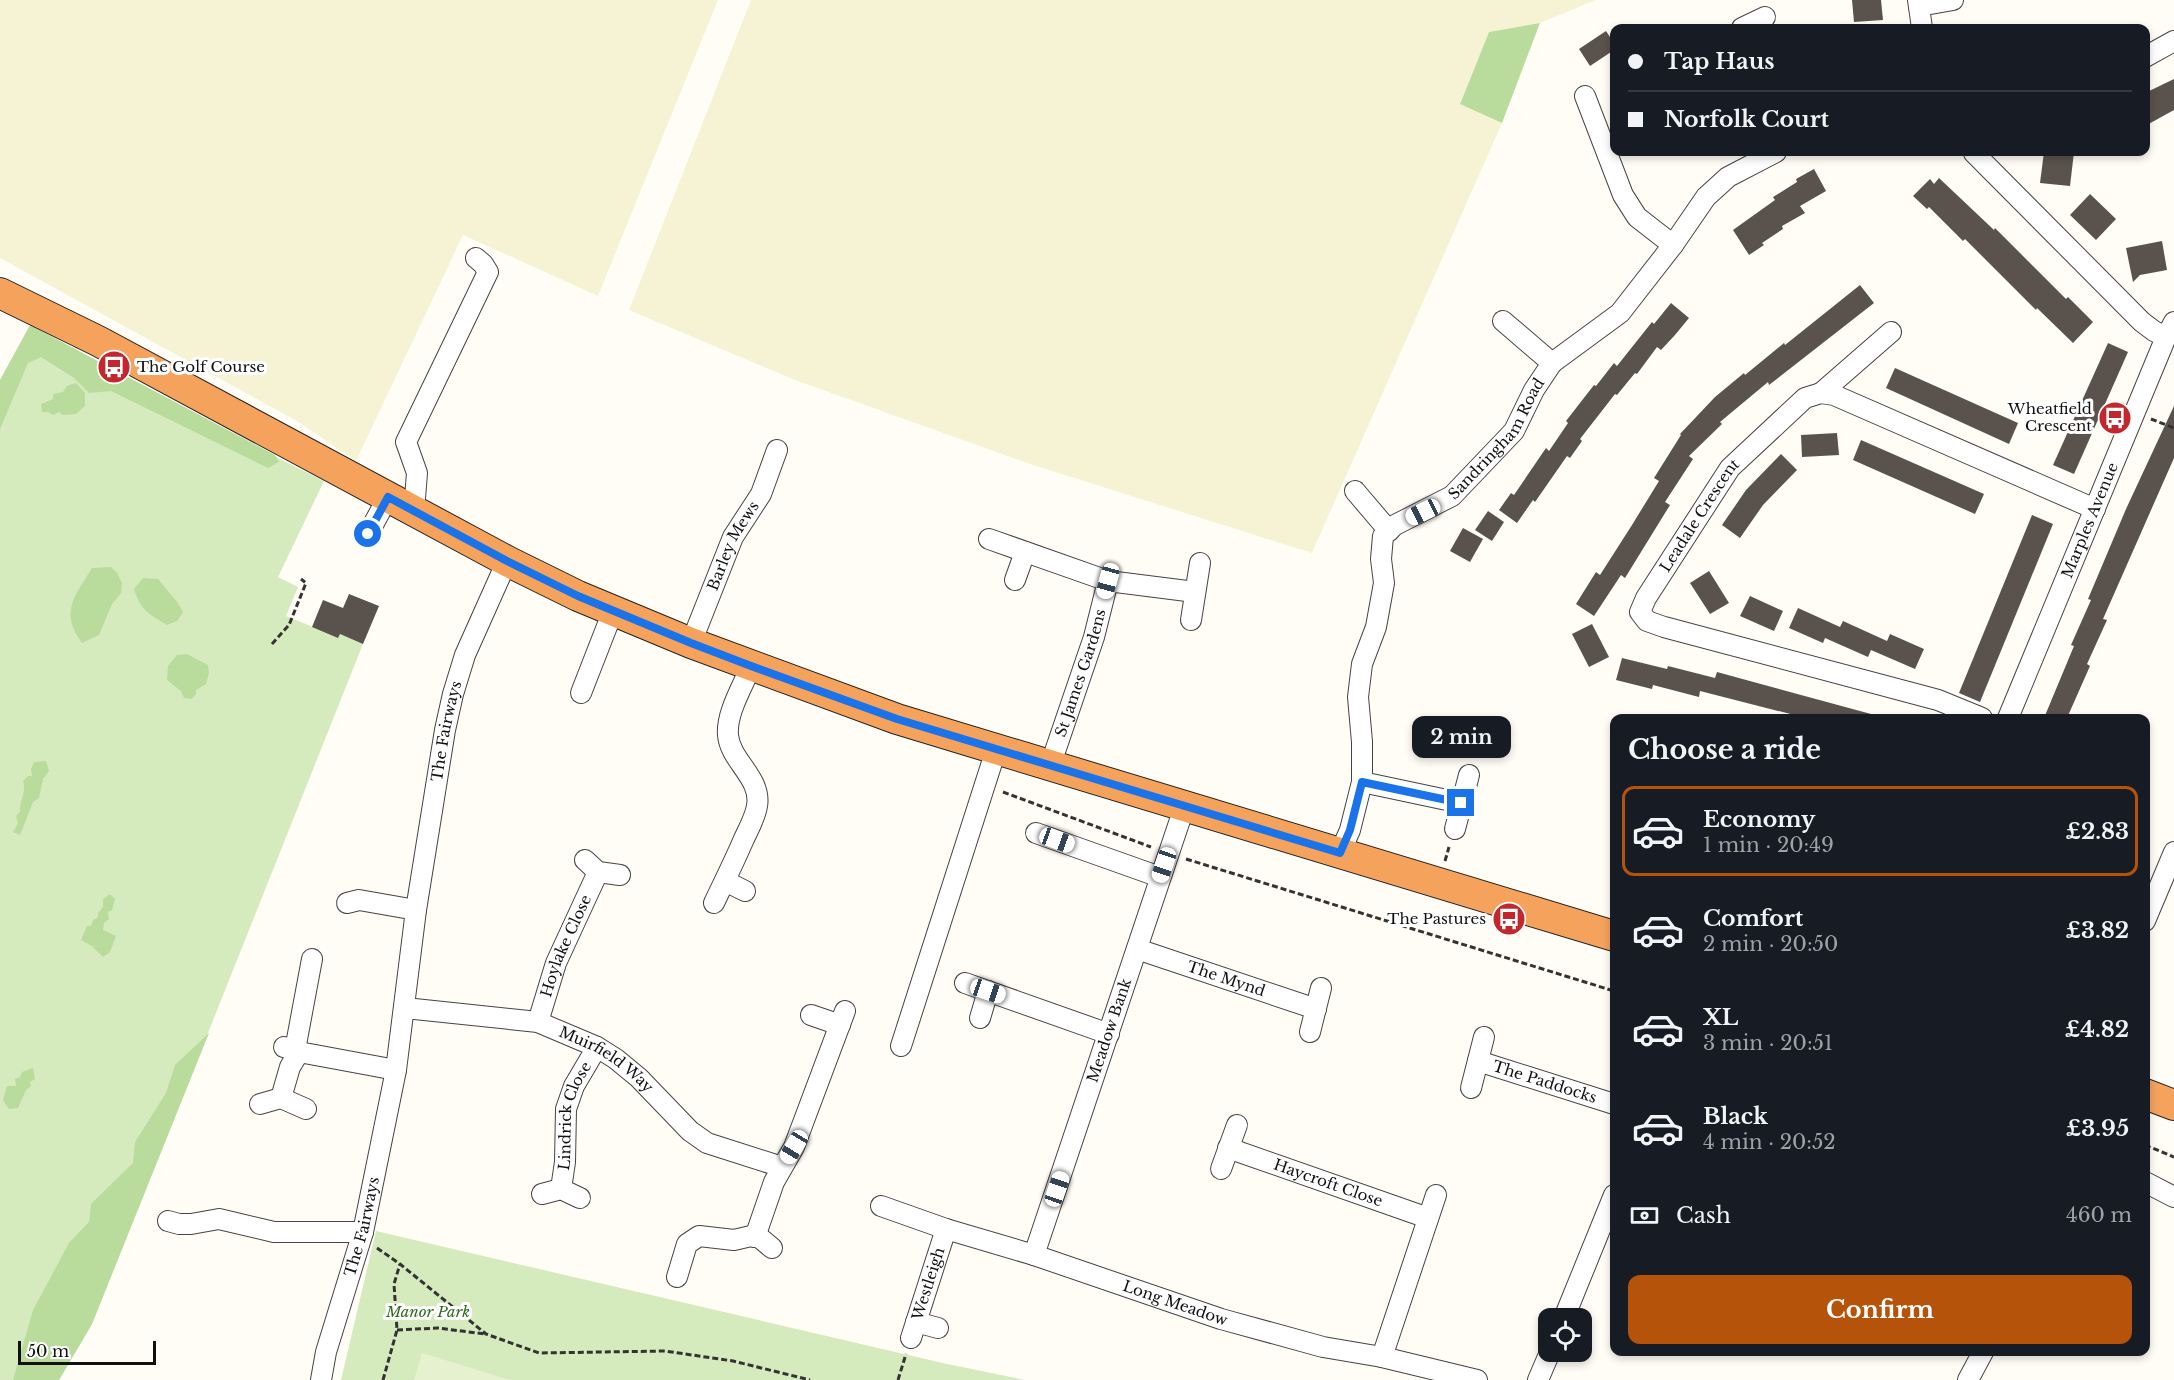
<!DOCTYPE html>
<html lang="en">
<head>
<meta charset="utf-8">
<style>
	body { margin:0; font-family:"Libre Baskerville",serif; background:#20242c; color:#f1f3f6; height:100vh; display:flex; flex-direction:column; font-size:22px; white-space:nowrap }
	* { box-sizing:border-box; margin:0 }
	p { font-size:20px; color:#9ea1a6 }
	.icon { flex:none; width:33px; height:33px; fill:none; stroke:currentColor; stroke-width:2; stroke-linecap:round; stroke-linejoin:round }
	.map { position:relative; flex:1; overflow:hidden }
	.details { position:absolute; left:1610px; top:714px; width:540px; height:642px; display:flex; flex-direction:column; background:#171b24; border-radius:12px; box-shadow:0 3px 9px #0003 }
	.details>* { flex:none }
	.banner { position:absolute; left:1610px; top:24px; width:540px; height:132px; border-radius:12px; box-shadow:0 3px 9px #0003; display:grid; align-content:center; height:132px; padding:0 18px; background:#171b24 }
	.buttons { position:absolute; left:1538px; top:1308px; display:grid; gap:12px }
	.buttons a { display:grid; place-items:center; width:54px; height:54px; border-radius:12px; background:#171b24; box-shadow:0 3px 9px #0003; font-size:30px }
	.scale { position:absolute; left:18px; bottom:15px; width:138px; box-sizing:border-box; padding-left:6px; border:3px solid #111; border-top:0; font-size:16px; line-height:21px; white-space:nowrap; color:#111; -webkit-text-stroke:4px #fff; paint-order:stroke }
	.end { position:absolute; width:27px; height:27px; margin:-14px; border:8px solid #1a73e8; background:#fff; box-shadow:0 0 0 3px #fff }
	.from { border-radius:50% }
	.bubble { position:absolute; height:42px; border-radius:12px; background:#171b24; box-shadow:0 3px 9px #0003; font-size:20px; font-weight:700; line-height:42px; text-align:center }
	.car { position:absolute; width:18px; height:36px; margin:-18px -9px; border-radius:8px; box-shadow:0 0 4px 2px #0007; background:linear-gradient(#fff 24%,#345 0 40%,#fff 0 76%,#345 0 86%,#fff 0) }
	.banner b { display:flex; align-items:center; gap:21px; height:57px; font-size:22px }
	.banner b+b { border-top:2px solid #363941 }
	.banner i { width:15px; height:15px; background:#f1f3f6 }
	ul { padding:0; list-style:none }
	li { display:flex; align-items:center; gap:18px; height:90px; margin:0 12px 9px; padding:0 6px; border:3px solid transparent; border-radius:12px }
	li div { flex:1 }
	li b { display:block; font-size:22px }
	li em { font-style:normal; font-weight:700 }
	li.current { border-color:#b45309 }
	li>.icon { width:54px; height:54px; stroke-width:1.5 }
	h2 { padding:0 18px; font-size:27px; line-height:72px }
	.pay { display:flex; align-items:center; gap:15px; height:66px; padding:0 18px; font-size:22px }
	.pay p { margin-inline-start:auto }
	.action { display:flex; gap:12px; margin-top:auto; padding:12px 18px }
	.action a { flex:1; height:69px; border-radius:12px; background:#b45309; color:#fff; font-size:24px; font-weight:700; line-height:69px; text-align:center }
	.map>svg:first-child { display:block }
</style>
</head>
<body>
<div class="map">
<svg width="2174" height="1380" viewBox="0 0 2174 1380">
	<rect width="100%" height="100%" fill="#fffdf5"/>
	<g fill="#f6f3d4">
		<path d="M0,0H718L598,296L463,235L356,461L297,421L0,258Z"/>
		<path d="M751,0H1596L1540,23L1489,32L1460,103L1502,123L1312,553L1030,464L795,380L629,310Z"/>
	</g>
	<g fill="#d5ebbd">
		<path d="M42,340L324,481L278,577L298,587L286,616L338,637L340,634L363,644L92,1324L59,1380H0V408Z"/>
		<path d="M376,1231L947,1364L1025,1380H341Z"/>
	</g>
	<g fill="#b9dc9c">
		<path d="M1540,23L1502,123L1460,104L1489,32Z"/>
		<path d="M30,325L275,455L279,462L268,468L111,391L89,393L74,378L41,357L28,363L0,429V380Z"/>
		<path d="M76,383L85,393V406L76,414L63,415L59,412L53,415L48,412H42L41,404L53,399V394L63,392L67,386Z"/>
		<path d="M111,567L117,573L122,583L121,593L112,604L99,635L82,643C59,612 75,596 92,568Z"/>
		<path d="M143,578L158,579L177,602L183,612L177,621L167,625C148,613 141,611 134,589Z"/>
		<path d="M187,654L208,665L209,673L206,684L196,690V694L192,699L184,698L181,691L167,680L168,666L177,655Z"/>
		<path d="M46,761L49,771L43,779L39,798L33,802L20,835L13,832L18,823L16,816L20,812C19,802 27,791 23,781L28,776H32L31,769L34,762Z"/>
		<path d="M110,894L115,899L112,910L108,912L109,919L104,923L103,930L116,936L110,952L103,957L92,946L81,940L87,926H91L93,920L98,917V913L103,907V899Z"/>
		<path d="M209,1033L92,1324L59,1380H13L33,1310L69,1243L89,1222L91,1204L133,1163L135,1142L166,1093L175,1065Z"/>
		<path d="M33,1068L35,1079L30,1082L31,1086L26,1090L18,1108L9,1109L3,1100L7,1086H16L15,1079L20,1077L22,1072Z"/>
	</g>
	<path fill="#e6f2cf" d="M422,1353L510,1380H414Z"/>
	<g fill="#5a524d">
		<path d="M1852,0H1881L1883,20L1854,22Z"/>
		<path d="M1606,31L1614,43V50L1590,66L1579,49Z"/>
		<path d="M2174,79V110L2145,126V93Z"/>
		<path d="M2044,152H2074L2070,186L2040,183Z"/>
		<path d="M1814,169L1826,191L1800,206L1805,213L1782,226L1783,229L1762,243L1764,245L1749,255L1733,230L1775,200L1773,197L1797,182L1796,179Z"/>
		<path d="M1939,178L1994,230L1995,228L2066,299L2068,297L2093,322L2073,343L2037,308L2036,310L1965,239L1963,241L1929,207L1927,209L1913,196L1930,179L1934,184Z"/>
		<path d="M2090,194L2116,219L2096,240L2070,215Z"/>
		<path d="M2162,241L2167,270L2140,275L2133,282L2126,248Z"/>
		<path d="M1860,285L1874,303L1769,385L1768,382L1720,422L1722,424L1689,456L1693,459L1665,502L1670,505L1625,578L1621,575L1594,616L1576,604L1596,572L1600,575L1632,525L1659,481L1654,478L1681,435L1680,434L1715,397L1744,373L1745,375L1784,343L1785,345Z"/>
		<path d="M1671,303L1689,318L1675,335L1661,350L1657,347L1637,374L1635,373L1617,395L1615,394L1580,439L1582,441L1570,458L1567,456L1535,502L1533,500L1517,523L1499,510L1511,493L1514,495L1546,448L1549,451L1568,423L1566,421L1594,385L1596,386L1614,363L1617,366L1652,322L1654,324Z"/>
		<path d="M2108,343L2128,352L2074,474L2053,465Z"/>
		<path d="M1895,368L2018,423L2009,444L1886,388Z"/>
		<path d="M2174,406V458L2103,619L2107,620L2087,664L2090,666L2067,718H2044L2074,646L2071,645L2091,600L2088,599L2126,509Z"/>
		<path d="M1837,433L1839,455L1802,457L1801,435Z"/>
		<path d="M1861,440L1984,494L1975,514L1853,460Z"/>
		<path d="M1781,454L1797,470L1763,505L1740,538L1722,525L1746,490Z"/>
		<path d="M1488,511L1504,522L1492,541L1475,530Z"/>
		<path d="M2032,515L2053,524L1980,702L1959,693Z"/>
		<path d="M1463,528L1483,539L1470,562L1450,551Z"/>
		<path d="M1709,571L1729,603L1710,614L1690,583Z"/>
		<path d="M349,594L379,606L363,644L340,634L338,638L312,627L323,600L343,608Z"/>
		<path d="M1750,596L1783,611L1774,631L1740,616Z"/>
		<path d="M1798,608L1840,627L1843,621L1887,641L1890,634L1924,649L1915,669L1871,650L1868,657L1825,638L1823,643L1789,628Z"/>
		<path d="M1592,624L1609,657L1589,667L1572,634Z"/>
		<path d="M1622,658L1667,669L1668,666L1715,678L1717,672L1871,714V718H1806L1700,691L1699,697L1653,685L1652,689L1616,680Z"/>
	</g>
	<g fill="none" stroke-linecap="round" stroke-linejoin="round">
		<g stroke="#444" stroke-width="22">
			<g id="minor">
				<path d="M1918,0L1922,28"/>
				<path d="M1919,6L1953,0"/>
				<path d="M1742,28L1765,17"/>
				<path d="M2145,57L2174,41"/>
				<path d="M1585,96L1623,195L1637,217L1673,245"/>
				<path d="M1976,152L1974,153L2142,322L2154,331L2166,337"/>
				<path d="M1503,321L1552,363"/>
				<path d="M1821,393L1891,332"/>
				<path d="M1355,491L1389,531"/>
				<path d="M414,511L417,473L406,442L488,272L483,264L476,258"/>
				<path d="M368,534L388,497"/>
				<path d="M989,539L1108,581L1195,592"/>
				<path d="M1015,580L1025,552"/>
				<path d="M1191,620L1200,563"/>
				<path id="s1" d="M691,643L733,537L761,494L777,450"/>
				<path d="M581,693L613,611"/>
				<path id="s2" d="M1982,718L1938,700L1664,627L1647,621L1640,612L1646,598L1730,468L1805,398L1821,393L1834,395L2095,509"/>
				<path id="s3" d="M2008,718L2166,337L2174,322"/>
				<path id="s4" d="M1050,766L1094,637L1108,581"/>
				<path d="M1362,782L1461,803"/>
				<path d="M1455,829L1469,775"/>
				<path d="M1036,833L1160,877"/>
				<path id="s5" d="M1340,853L1350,830L1362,782V742L1358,697L1362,664L1376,627L1384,583L1381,559L1383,536L1395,525L1452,496L1514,431L1534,390L1552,363L1620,313L1673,245L1706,197L1728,177L1776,152"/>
				<path d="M585,860L598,872L620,875"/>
				<path d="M725,881L745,891"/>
				<path d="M347,903L359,900L416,910"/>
				<path d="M714,903C724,882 734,862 743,841C748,830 755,818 757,806C762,778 730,761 728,735C726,713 743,686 751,666"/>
				<path d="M2145,921L2174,852"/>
				<path id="s6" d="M1137,949L1316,1009"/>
				<path d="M965,983L1109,1034"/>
				<path id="s7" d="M405,1008L538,1022L597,1047L616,1059L639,1078L690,1131L707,1143L782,1167"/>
				<path d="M811,1015L840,1025"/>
				<path d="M980,1018L988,991"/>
				<path id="s8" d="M538,1022L556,963L598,872"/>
				<path d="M1310,1032L1321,988"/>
				<path d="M901,1046L996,750"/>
				<path d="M284,1047L299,1052L396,1070"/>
				<path d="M295,1050L312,959"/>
				<path id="s9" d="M1478,1061L1614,1104"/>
				<path d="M1471,1088L1484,1037"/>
				<path d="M281,1098L290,1067L299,1052"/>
				<path d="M260,1104L281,1098L306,1109"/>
				<path id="s10" d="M1228,1148L1428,1218"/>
				<path d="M1221,1169L1237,1125"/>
				<path d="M2145,1182L2174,1197"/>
				<path id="s11" d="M561,1189L565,1162L566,1109L574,1086L597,1047"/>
				<path d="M542,1194L561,1189L580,1198"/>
				<path id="s12" d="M881,1206L946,1229L1034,1255L1221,1319L1323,1347L1382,1357L1477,1380"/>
				<path d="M168,1221L179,1224H191L219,1219L274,1232H363"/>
				<path d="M755,1237L774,1182L794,1147L845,1011"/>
				<path id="s13" d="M1034,1255L1185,805"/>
				<path d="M677,1277L687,1244L699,1236L734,1240L751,1236L760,1238L772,1248"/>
				<path d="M1564,1318L1614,1195"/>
				<path d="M916,1322L938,1328"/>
				<path id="s14" d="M911,1338L946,1229"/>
				<path d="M1382,1357L1436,1195"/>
				<path id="s15" d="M321,1380L326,1352L363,1232L396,1070L416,910L445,730L453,694L465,655L507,561"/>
				<path d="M1538,1380L1550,1352"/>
				<path d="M1968,1380L1983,1352"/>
			</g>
		</g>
		<g stroke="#222" stroke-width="32">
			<g id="highway">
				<path d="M0,293L98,341L507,561L578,596L691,643L897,719L1614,936"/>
				<path d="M2145,1094L2174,1105"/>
			</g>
		</g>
		<g stroke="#333" stroke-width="3" stroke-dasharray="6 3" stroke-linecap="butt">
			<path d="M2151,419L2174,428"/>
			<path d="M272,644L289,625L306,583L301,579"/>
			<path d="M1003,792L1151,847"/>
			<path d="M1186,859L1614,991"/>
			<path d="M1445,861L1449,847"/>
			<path d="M2145,1145L2174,1157"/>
			<path d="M377,1248L400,1264L486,1334L539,1353L665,1351L733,1361L810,1380"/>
			<path d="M397,1330L438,1328L485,1334"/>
			<path d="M383,1380L397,1330L394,1284L400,1264"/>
			<path d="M898,1380L906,1354"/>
		</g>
		<use href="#minor" stroke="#fff" stroke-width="20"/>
		<use href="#highway" stroke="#f5a25d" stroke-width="30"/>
	</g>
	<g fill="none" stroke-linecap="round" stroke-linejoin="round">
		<path stroke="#1a73e8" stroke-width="8" d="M368,534L388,497L507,561L578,596L691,643L751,666L897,719L1340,853L1350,830L1362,782L1461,803"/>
	</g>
	<defs>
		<g id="bus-disc" transform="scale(1.725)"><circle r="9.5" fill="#c4262e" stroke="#fff"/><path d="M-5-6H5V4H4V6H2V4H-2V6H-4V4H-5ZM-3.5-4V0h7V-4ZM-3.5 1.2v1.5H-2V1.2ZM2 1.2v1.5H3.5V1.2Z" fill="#fff"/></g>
	</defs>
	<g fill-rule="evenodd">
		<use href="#bus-disc" x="114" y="367"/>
		<use href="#bus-disc" x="2115" y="418"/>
		<use href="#bus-disc" x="1509" y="919"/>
	</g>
	<g text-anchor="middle" stroke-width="6" stroke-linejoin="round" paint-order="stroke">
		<g font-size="15" fill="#111" stroke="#fff" text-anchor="end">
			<text x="137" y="372" text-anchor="start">The Golf Course</text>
			<text x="2092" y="414">Wheatfield<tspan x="2092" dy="17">Crescent</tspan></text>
			<text x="1486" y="924">The Pastures</text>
		</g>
		<g font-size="15" fill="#111" stroke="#fff">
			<text dy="5" stroke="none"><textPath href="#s5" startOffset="478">Sandringham Road</textPath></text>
			<text dy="5" stroke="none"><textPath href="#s2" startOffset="474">Leadale Crescent</textPath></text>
			<text dy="5" stroke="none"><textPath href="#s3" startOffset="214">Marples Avenue</textPath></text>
			<text dy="5" stroke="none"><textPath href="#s1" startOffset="106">Barley Mews</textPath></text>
			<text dy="5" stroke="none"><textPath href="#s4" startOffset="98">St James Gardens</textPath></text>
			<text dy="5" stroke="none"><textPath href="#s15" startOffset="662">The Fairways</textPath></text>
			<text dy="5" stroke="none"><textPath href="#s8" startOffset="81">Hoylake Close</textPath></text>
			<text dy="5" stroke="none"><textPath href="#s6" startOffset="94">The Mynd</textPath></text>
			<text dy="5" stroke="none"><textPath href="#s13" startOffset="237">Meadow Bank</textPath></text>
			<text dy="5" stroke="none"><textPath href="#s7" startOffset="212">Muirfield Way</textPath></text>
			<text dy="5" stroke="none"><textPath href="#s9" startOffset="70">The Paddocks</textPath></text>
			<text dy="5" stroke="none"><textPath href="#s11" startOffset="75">Lindrick Close</textPath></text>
			<text dy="5" stroke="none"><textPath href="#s10" startOffset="106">Haycroft Close</textPath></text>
			<text dy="5" stroke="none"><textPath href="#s15" startOffset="159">The Fairways</textPath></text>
			<text dy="5" stroke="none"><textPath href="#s14" startOffset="57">Westleigh</textPath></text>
			<text dy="5" stroke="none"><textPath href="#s12" startOffset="310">Long Meadow</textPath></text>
		</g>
		<g font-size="15" font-style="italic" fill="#2f6b1f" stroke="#fff">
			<text x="428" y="1317">Manor Park</text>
		</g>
	</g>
</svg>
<div class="buttons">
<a><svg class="icon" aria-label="locate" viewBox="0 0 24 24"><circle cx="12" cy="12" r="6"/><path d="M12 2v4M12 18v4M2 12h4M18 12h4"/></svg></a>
</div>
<div class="scale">50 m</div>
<i class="end from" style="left:368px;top:534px"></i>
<i class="end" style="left:1461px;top:803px"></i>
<div class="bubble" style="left:1412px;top:716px;width:99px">2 min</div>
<i class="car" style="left:1423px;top:512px;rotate:244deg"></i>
<i class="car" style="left:1108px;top:581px;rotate:195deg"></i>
<i class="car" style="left:1057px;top:840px;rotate:110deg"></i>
<i class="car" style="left:1164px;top:865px;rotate:199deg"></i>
<i class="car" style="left:988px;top:991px;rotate:109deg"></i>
<i class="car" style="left:794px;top:1147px;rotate:211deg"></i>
<i class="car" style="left:1057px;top:1189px;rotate:19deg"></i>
<div class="banner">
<b><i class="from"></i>Tap Haus</b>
<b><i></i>Norfolk Court</b>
</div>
<section class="details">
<h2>Choose a ride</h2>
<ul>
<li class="current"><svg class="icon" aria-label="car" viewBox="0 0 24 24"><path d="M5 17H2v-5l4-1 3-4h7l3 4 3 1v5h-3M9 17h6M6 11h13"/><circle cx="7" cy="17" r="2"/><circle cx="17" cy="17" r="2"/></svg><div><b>Economy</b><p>1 min · 20:49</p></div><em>£2.83</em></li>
<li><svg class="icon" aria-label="car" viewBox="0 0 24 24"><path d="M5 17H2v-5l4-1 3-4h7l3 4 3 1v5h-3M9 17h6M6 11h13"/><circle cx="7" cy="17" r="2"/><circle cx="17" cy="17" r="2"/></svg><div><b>Comfort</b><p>2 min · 20:50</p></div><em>£3.82</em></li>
<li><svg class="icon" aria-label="car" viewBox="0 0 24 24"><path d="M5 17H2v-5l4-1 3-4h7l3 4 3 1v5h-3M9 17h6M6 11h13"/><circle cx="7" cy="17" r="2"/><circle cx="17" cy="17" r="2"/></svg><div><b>XL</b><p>3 min · 20:51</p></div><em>£4.82</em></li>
<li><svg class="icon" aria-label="car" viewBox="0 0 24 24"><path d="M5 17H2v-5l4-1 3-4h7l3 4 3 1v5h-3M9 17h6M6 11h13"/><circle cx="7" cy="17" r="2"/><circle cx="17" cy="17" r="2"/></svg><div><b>Black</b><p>4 min · 20:52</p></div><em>£3.95</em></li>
</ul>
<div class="pay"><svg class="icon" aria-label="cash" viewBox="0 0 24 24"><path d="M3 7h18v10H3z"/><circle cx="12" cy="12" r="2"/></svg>Cash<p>460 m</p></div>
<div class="action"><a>Confirm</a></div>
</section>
</div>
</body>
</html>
